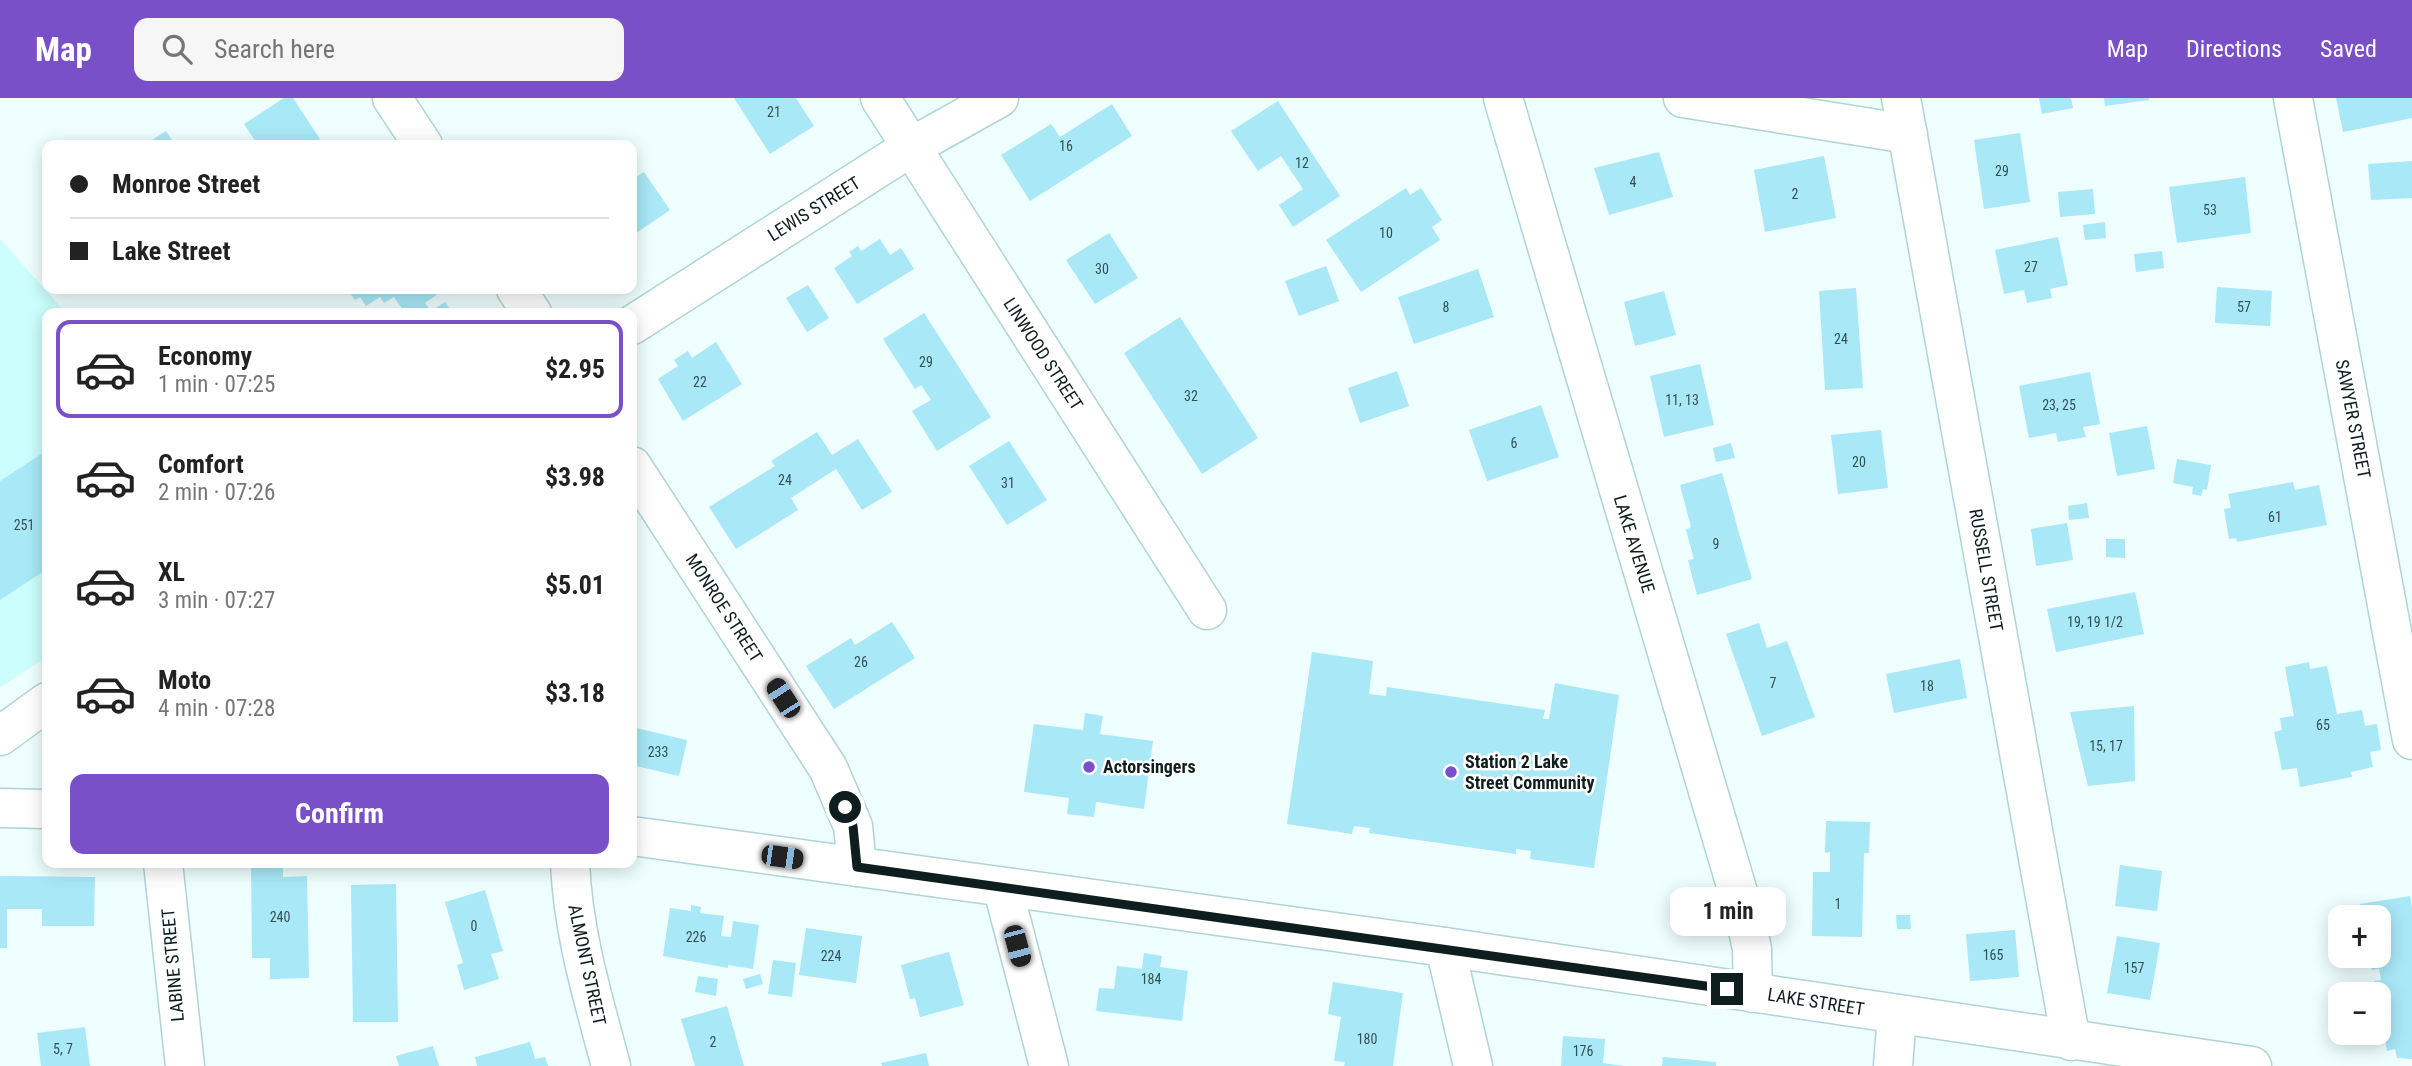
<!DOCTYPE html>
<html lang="en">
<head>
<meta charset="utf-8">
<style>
	body { margin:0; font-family:"Roboto Condensed",sans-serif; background:#f6f6f6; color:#222; height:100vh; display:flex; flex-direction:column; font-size:26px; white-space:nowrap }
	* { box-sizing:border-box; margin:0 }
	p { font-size:23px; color:#767676 }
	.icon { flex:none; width:38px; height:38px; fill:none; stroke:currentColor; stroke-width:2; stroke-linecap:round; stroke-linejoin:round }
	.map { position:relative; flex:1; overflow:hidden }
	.side { position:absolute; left:42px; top:210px; width:595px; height:560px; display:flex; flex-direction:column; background:#fff; border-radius:14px; box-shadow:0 4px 18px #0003 }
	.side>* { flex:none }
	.guide { position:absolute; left:42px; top:42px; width:595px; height:154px; border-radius:14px; box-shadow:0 4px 18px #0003; display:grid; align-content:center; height:154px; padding:0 28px; background:#fff }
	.tools { position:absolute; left:2328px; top:807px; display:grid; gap:14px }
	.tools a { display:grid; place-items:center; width:63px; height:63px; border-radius:14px; background:#fff; box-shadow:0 4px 18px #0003; font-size:35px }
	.end { position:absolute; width:32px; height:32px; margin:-16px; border:9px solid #0e1d1d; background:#fff; box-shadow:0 0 0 4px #fff }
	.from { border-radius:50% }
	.bubble { position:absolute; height:49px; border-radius:14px; background:#fff; box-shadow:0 4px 18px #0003; font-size:23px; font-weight:700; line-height:49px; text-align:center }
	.car { position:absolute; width:21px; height:42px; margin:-21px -10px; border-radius:9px; box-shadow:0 0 5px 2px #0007; background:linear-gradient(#222 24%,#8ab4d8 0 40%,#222 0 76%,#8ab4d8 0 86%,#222 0) }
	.guide b { display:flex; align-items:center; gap:24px; height:66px; font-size:26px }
	.guide b+b { border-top:2px solid #e0e0e0 }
	.guide i { width:18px; height:18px; background:#222 }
	ul { padding:12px 0 0; list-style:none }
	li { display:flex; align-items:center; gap:21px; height:98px; margin:0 14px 10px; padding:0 14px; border:4px solid transparent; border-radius:14px }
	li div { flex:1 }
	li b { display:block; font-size:26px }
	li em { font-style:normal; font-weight:700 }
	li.on { border-color:#7a50c9 }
	li>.icon { width:63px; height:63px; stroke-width:1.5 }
	.action { display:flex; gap:14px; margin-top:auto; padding:14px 28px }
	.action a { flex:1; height:80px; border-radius:14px; background:#7a50c9; color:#fff; font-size:28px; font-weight:700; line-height:80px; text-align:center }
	header { display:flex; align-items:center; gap:42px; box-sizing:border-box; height:98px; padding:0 35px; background:#7a50c9; color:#fff }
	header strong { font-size:33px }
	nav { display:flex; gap:38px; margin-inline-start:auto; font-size:24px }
	.search { width:490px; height:63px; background:#f6f6f6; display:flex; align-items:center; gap:18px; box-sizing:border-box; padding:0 24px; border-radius:14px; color:#767676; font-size:26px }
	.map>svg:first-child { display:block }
</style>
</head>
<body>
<header>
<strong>Map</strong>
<div class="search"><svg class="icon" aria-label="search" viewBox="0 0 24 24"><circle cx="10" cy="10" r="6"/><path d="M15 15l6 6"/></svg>Search here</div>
<nav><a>Map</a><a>Directions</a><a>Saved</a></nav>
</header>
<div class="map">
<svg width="2412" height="968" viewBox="0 0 2412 968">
	<rect width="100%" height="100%" fill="#effefe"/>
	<path fill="#cbfefc" d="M0,141L66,215H47V559L0,589Z"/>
	<g fill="#a9e8f7">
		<path d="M284,0H293L320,41L310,47H258L244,26Z"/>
		<path d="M734,0H796L814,28L770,56Z"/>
		<path d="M2039,0H2071L2073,10L2042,16Z"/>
		<path d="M2104,0H2149V2L2105,8Z"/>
		<path d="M2336,0H2412V20L2343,34Z"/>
		<path d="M1278,3L1340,98L1293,129L1279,107L1303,91L1281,58L1258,73L1231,33Z"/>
		<path d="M1112,6L1132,38L1030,103L1001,57L1051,26L1060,39Z"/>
		<path d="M166,33L175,47H144Z"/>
		<path d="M2020,35L2030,104L1984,111L1974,42Z"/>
		<path d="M1659,54L1673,99L1609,117L1594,70Z"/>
		<path d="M1824,58L1836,120L1765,134L1754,72Z"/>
		<path d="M2412,63V100L2371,102L2368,66Z"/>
		<path d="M644,74L670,112L632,138V82Z"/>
		<path d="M2245,79L2251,135L2177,145L2169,89Z"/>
		<path d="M1406,90L1410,97L1421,90L1442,122L1432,129L1440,142L1361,194L1326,142Z"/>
		<path d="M2093,91L2095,116L2060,119L2058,94Z"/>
		<path d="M2105,124L2106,140L2085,142L2083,127Z"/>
		<path d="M1109,135L1138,180L1095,206L1066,162Z"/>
		<path d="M2058,139L2068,187L2050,191L2052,200L2027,205L2024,192L2004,196L1995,152Z"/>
		<path d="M880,141L890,157L901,150L914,171L857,206L834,170L852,158L849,154L858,148L861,153Z"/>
		<path d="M2162,153L2164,170L2136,174L2134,156Z"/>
		<path d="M1326,168L1339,203L1299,218L1285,183Z"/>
		<path d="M1478,171L1494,219L1414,246L1398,199Z"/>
		<path d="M808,187L829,220L807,234L786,200Z"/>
		<path d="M2217,189L2272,193L2270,228L2215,225Z"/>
		<path d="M1856,190L1863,290L1825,292L1819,193Z"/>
		<path d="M347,191H440L442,193L425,205L431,213L445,204L453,215H405L394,199L384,205L380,199L366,208L360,199L355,202Z"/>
		<path d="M1664,193L1676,237L1635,248L1624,204Z"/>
		<path d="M924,215L991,319L937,353L912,313L931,302L921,287L915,291L883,241Z"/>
		<path d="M1180,219L1258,340L1202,376L1124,255Z"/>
		<path d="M716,244L742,286L683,323L658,281L678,268L674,262L688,253L692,260Z"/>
		<path d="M1700,266L1714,327L1664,339L1650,278Z"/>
		<path d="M1397,273L1409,308L1360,325L1348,290Z"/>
		<path d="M2090,274L2100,326L2083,329L2086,339L2058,344L2056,335L2029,340L2019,288Z"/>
		<path d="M1541,307L1559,359L1487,383L1469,332Z"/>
		<path d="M2147,328L2155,371L2117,378L2109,335Z"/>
		<path d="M1881,332L1888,390L1838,396L1831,337Z"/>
		<path d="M817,334L832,357L858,341L892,394L862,412L836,371L791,400L798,412L736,451L709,409L775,368L771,363Z"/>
		<path d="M1009,343L1047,402L1007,427L969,368Z"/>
		<path d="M1731,345L1735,360L1716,364L1713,350Z"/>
		<path d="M46,353L47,471L0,502V383Z"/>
		<path d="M2177,361L2211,367L2207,392L2203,391L2201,398L2192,396L2193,389L2173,385Z"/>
		<path d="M1722,375L1752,481L1697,497L1688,462L1694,461L1686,432L1691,429L1680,387Z"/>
		<path d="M2293,384L2295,392L2319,387L2327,427L2237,444L2236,440L2229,441L2224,411L2231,410L2228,396Z"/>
		<path d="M2087,405L2089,420L2069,422L2068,408Z"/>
		<path d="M2067,425L2073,462L2036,468L2031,431Z"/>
		<path d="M2106,441H2125V460L2106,459Z"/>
		<path d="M2135,494L2144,536L2056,554L2047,511Z"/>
		<path d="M892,524L915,560L834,611L806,568L851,540L855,547Z"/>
		<path d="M1759,525L1767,550L1787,543L1815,619L1762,638L1726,536Z"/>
		<path d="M1312,554L1373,563L1369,596L1386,598L1387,589L1545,612L1543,621H1549L1555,585L1619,597L1594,770L1530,761L1531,753L1516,751V756L1369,735L1370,730L1354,728L1352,736L1287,726Z"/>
		<path d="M1960,561L1967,600L1894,615L1886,576Z"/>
		<path d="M2309,564L2310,571L2327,568L2337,616L2362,612L2365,628L2377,626L2381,652L2370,654L2373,669L2351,674L2352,679L2300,689L2297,670L2282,672L2274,634L2282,632L2280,620L2294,618L2285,569Z"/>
		<path d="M2134,608L2135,683L2088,688L2070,614Z"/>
		<path d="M1085,615L1103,618L1100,636L1153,643L1144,711L1096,704L1094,719L1067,716L1069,700L1024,694L1034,626L1083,632Z"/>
		<path d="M632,629L687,642L679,678L632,667Z"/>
		<path d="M1826,723L1870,724L1869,755H1864L1862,839L1812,838L1813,774H1830V754L1825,755Z"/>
		<path d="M283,765V779L307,778L309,880L270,881V860H252L251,766Z"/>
		<path d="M2120,767L2162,773L2157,813L2115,808Z"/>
		<path d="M0,778L95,779L94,828H42V811H7V850H0Z"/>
		<path d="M396,786L398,924H353L351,787Z"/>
		<path d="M485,792L503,853L491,856L499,881L464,892L457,867L463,865L445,804Z"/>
		<path d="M2410,798L2412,809V961L2397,960L2395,951L2387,953L2374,883L2381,882L2379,871L2372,872L2369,858H2378V819H2362L2360,806Z"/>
		<path d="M691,807L701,809L700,815L724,818L721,838L731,839L733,823L759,827L753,871L728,867V870L663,858L670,810L691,813Z"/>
		<path d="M1896,817H1910L1911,831H1897Z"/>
		<path d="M806,830L862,838L856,885L799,877Z"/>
		<path d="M2015,832L2019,879L1970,883L1966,836Z"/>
		<path d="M2117,838L2160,845L2150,902L2107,895Z"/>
		<path d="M949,854L964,907L920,919L915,900L910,901L901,867Z"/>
		<path d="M1144,855L1162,858L1160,869L1188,873L1182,923L1096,913L1099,890L1114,891L1117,868L1142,871Z"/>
		<path d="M773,862L796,865L792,899L768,896Z"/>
		<path d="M760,876L763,886L746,891L743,881Z"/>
		<path d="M698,878L718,881L716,898L695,894Z"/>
		<path d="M1333,884L1403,895L1393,968H1344L1345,964L1334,963L1341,919L1328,916Z"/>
		<path d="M727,908L744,968H695L681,921Z"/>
		<path d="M85,929L90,968H41L37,935Z"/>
		<path d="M1563,938L1605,941L1603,965L1624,968H1561Z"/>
		<path d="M530,944L535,961L545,959L548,968H477L475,959Z"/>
		<path d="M433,948L439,968H399L396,958Z"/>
		<path d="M926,955L929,968H882L881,965Z"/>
		<path d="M1663,959L1716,964V968H1662Z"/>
	</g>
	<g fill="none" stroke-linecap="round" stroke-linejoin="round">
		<g stroke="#aed5d4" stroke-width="41">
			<g id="minor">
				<path d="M392,0L423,47"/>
				<path d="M880,0L1207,512"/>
				<path d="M1503,0L1745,818L1752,851L1753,895"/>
				<path d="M1683,0L1908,36"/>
				<path d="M1901,0L2071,943"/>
				<path d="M2293,0L2412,642"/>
				<path d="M516,191L532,215"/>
				<path d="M632,227L911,49L999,0"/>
				<path d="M632,368L828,670L853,728L857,769"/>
				<path d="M0,638L47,604"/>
				<path d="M0,710L47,711"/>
				<path d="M632,738L1445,849L2252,968"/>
				<path d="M163,765L185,968"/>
				<path d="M570,765C573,835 593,900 611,968"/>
				<path d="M1003,791L1049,968"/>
				<path d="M1445,849L1473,968"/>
				<path d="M1893,968L1897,917"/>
			</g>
		</g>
		<use href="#minor" stroke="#fff" stroke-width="38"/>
	</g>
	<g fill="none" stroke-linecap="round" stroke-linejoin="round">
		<path stroke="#0e1d1d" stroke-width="9" d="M845,709L853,728L857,769L1727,891"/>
	</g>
	<g fill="#7a50c9" stroke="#fff" stroke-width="2.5">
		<circle cx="1089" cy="669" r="7"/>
		<circle cx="1451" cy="674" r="7"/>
	</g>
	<g text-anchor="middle" stroke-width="5" stroke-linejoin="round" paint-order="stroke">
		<g font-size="14" fill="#355054">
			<text x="774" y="19">21</text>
			<text x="1066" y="53">16</text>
			<text x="1302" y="70">12</text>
			<text x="2002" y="78">29</text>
			<text x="1633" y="89">4</text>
			<text x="1795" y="101">2</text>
			<text x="2210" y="117">53</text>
			<text x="1386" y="140">10</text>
			<text x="2031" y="174">27</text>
			<text x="1102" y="176">30</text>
			<text x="1446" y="214">8</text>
			<text x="2244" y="214">57</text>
			<text x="1841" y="246">24</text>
			<text x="926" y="269">29</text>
			<text x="700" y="289">22</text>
			<text x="1191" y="303">32</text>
			<text x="1682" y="307">11, 13</text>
			<text x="2059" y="312">23, 25</text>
			<text x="1514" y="350">6</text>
			<text x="1859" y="369">20</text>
			<text x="785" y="387">24</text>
			<text x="1008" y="390">31</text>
			<text x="2275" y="424">61</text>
			<text x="24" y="432">251</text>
			<text x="1716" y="451">9</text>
			<text x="2095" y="529">19, 19 1/2</text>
			<text x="861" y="569">26</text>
			<text x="1773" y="590">7</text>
			<text x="1927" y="593">18</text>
			<text x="2323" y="632">65</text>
			<text x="2106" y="653">15, 17</text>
			<text x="658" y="659">233</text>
			<text x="1838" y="811">1</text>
			<text x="280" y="824">240</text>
			<text x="474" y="833">0</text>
			<text x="696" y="844">226</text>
			<text x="1993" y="862">165</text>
			<text x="831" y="863">224</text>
			<text x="2134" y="875">157</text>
			<text x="1151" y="886">184</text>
			<text x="1367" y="946">180</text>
			<text x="713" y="949">2</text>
			<text x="63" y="956">5, 7</text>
			<text x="1583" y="958">176</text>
		</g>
		<g font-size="18" fill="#0e1d1d" stroke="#fff">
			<text transform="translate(814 111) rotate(-32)" y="6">LEWIS STREET</text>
			<text transform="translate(1043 256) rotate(57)" y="6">LINWOOD STREET</text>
			<text transform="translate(2353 321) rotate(79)" y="6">SAWYER STREET</text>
			<text transform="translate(1634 446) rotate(73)" y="6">LAKE AVENUE</text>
			<text transform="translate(1986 472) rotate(80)" y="6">RUSSELL STREET</text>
			<text transform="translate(724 510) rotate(57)" y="6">MONROE STREET</text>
			<text transform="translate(173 867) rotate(-95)" y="6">LABINE STREET</text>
			<text transform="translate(587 867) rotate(78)" y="6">ALMONT STREET</text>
			<text transform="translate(1816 904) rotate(9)" y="6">LAKE STREET</text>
		</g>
		<g font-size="18" font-weight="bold" fill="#0e1d1d" stroke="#fff" text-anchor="start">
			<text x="1465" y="670">Station 2 Lake<tspan x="1465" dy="21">Street Community</tspan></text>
			<text x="1103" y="675">Actorsingers</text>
		</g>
	</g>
</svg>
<div class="tools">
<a>+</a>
<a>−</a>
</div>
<i class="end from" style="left:845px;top:709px"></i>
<i class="end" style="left:1727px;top:891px"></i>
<div class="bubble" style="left:1670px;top:789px;width:116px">1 min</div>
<i class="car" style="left:783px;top:600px;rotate:327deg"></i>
<i class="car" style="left:782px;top:759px;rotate:98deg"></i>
<i class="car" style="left:1017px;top:848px;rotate:165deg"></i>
<div class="guide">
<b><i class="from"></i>Monroe Street</b>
<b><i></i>Lake Street</b>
</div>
<section class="side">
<ul>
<li class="on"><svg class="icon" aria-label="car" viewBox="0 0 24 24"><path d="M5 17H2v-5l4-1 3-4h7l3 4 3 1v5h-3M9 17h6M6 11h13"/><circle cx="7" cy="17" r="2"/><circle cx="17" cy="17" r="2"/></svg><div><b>Economy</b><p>1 min · 07:25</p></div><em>$2.95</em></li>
<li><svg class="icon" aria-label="car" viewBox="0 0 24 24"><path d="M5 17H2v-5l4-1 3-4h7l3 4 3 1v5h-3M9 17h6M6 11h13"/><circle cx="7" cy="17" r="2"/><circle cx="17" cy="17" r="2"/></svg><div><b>Comfort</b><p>2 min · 07:26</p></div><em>$3.98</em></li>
<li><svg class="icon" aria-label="car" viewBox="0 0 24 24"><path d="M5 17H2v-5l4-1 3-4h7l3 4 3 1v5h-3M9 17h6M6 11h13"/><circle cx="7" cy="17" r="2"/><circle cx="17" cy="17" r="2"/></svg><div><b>XL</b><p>3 min · 07:27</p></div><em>$5.01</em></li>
<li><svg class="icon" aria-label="car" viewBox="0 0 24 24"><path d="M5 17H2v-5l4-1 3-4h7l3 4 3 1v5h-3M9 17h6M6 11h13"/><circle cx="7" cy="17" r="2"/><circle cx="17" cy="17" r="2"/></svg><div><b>Moto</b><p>4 min · 07:28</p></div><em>$3.18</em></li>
</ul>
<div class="action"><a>Confirm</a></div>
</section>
</div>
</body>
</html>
